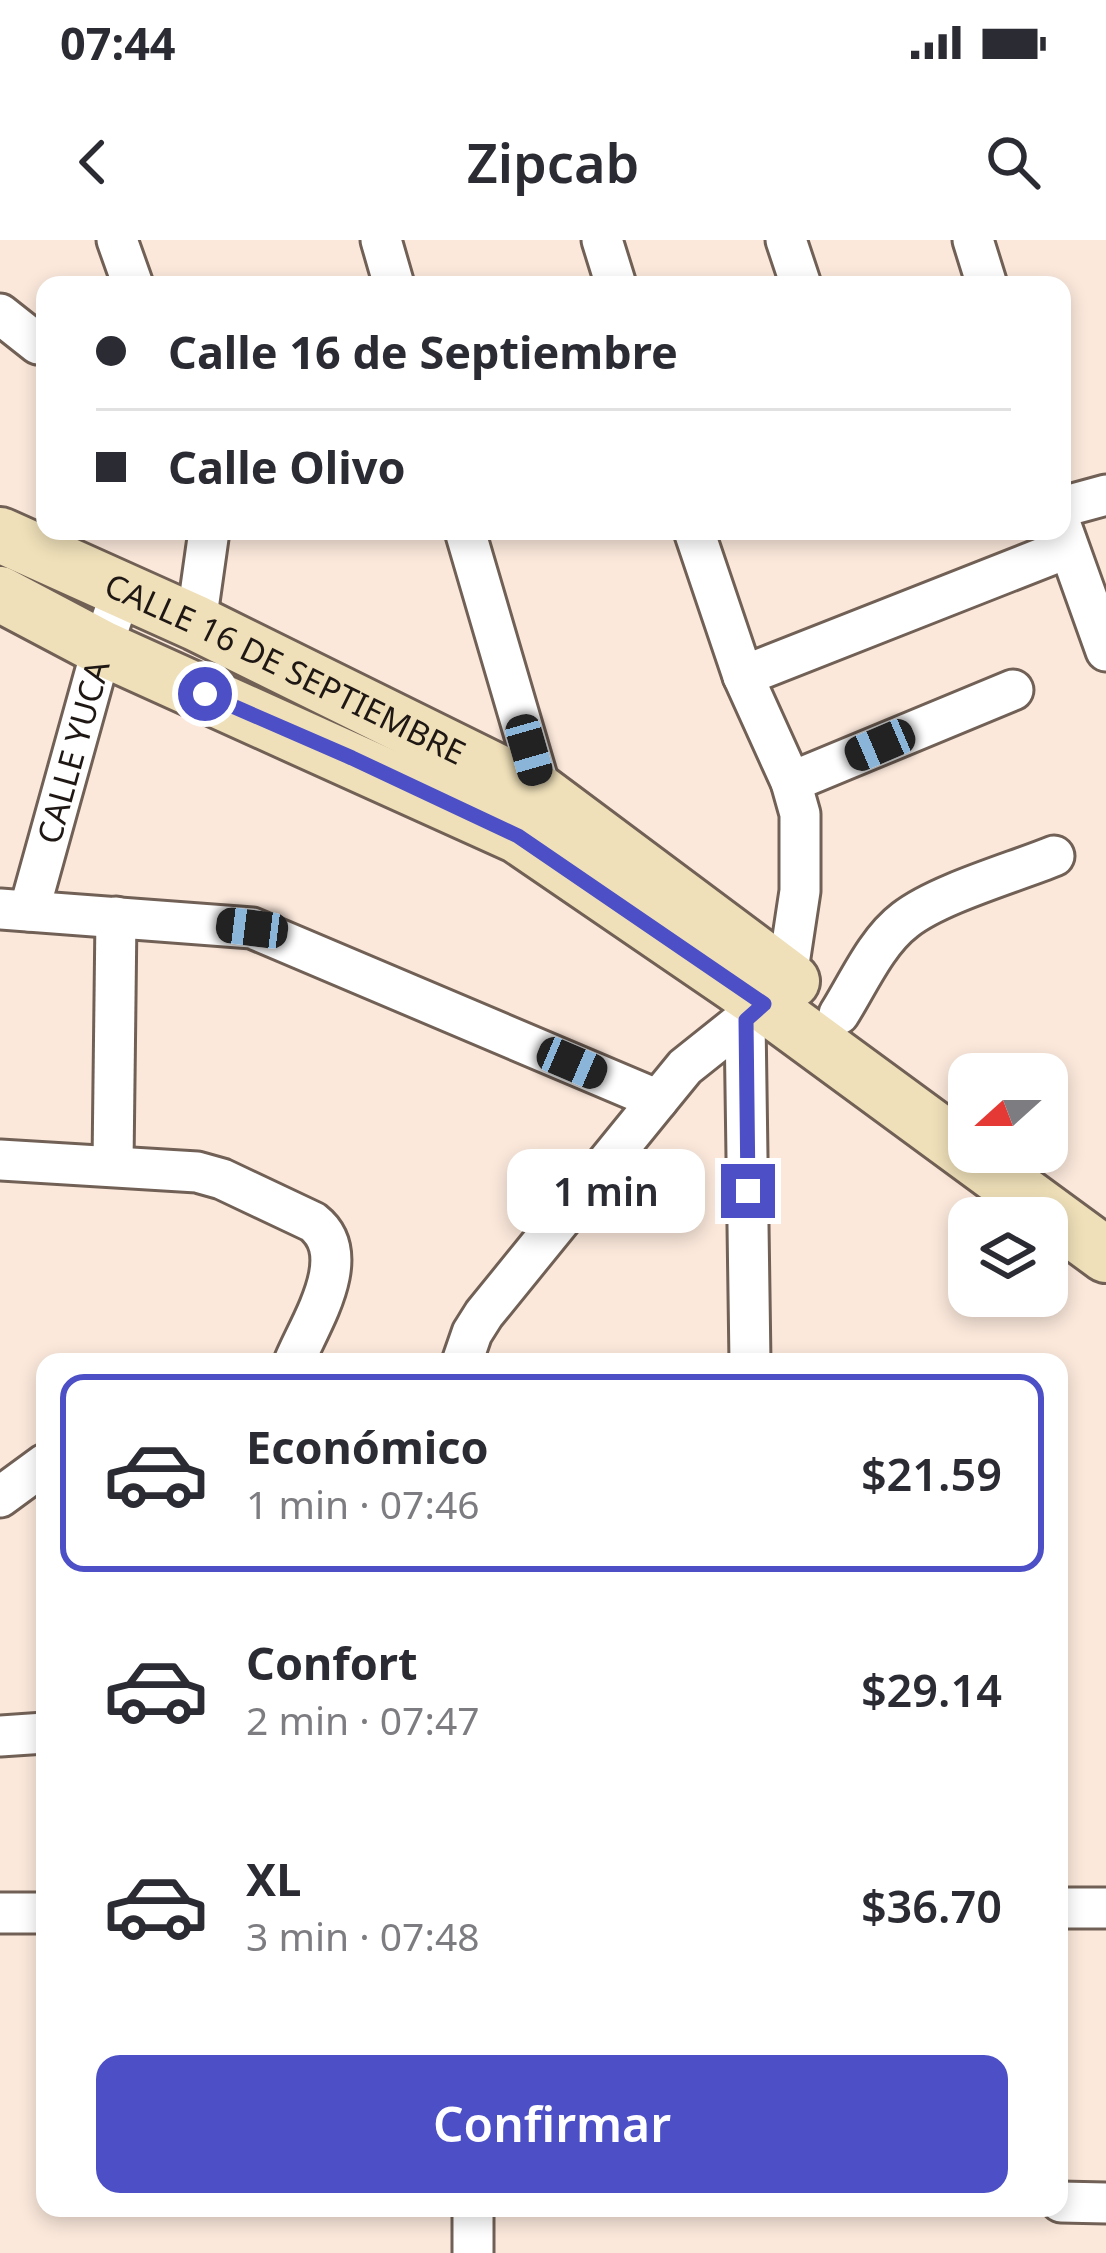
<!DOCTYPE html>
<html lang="es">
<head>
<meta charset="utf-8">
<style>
	body { margin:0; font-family:"Noto Sans",sans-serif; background:#f7f7f7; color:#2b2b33; height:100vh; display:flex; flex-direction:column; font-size:45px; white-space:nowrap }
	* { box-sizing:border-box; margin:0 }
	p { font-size:39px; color:#7c7c81 }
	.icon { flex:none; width:66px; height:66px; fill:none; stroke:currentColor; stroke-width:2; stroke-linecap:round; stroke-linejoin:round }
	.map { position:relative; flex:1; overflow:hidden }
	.details { position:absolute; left:36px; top:1113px; width:1032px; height:864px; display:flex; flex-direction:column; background:#fff; border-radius:24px; box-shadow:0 6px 18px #0003 }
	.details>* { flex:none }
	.hud { position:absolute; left:36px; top:36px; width:1035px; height:264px; border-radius:24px; box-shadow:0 6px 18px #0003; display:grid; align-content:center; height:264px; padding:0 60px; background:#fff }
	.needle { width:78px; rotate:249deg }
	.buttons { position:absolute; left:948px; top:813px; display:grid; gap:24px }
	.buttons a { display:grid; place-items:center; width:120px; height:120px; border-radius:24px; background:#fff; box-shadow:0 6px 18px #0003; font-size:60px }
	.end { position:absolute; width:54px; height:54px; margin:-27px; border:15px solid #4c4fc5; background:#fff; box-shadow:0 0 0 6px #fff }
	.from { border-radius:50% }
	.bubble { position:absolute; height:84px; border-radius:24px; background:#fff; box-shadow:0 6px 18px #0003; font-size:39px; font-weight:600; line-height:84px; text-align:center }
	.car { position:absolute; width:36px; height:72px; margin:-36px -18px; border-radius:15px; box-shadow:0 0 9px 3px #0007; background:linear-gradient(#222 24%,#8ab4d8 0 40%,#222 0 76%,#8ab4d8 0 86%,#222 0) }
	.hud b { display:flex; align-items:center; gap:42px; height:114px; font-size:45px }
	.hud b+b { border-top:3px solid #e1e1e2 }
	.hud i { width:30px; height:30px; background:#2b2b33 }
	ul { padding:21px 0 0; list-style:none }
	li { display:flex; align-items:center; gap:36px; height:198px; margin:0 24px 18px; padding:0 36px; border:6px solid transparent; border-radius:24px }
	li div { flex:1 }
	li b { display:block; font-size:45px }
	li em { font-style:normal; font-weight:600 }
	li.active { border-color:#4c4fc5 }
	li>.icon { width:108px; height:108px; stroke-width:1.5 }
	.cta { display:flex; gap:24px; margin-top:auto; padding:24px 60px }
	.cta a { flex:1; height:138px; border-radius:24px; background:#4c4fc5; color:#fff; font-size:48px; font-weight:600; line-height:138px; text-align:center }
	.status { display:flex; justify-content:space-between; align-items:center; height:84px; padding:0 60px; background:#fff; direction:ltr }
	.status svg { height:33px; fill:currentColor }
	header { display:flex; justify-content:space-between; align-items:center; height:156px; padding:0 60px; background:#fff; font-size:54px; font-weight:600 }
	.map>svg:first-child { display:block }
</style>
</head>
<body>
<div class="status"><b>07:44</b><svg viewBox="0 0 49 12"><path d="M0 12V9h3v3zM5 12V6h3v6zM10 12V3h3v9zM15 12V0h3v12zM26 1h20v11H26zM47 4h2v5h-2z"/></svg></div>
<header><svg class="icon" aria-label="back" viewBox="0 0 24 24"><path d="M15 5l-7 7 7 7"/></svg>Zipcab<svg class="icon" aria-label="search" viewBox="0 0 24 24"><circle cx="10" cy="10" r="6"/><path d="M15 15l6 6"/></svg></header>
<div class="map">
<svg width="1106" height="2013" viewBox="0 0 1106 2013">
	<rect width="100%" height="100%" fill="#fbe8db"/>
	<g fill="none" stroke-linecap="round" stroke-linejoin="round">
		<g stroke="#716055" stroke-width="45">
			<g id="minor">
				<path d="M117,0L133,45"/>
				<path d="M381,0L394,45"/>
				<path d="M602,0L616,45"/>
				<path d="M786,0L801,45"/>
				<path d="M973,0L987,45"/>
				<path d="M0,74L38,104"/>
				<path d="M1062,267L1106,255"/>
				<path d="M1062,288L1106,411"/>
				<path d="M465,291L542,554"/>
				<path d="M196,383L209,291"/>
				<path d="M743,436L1068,308"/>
				<path d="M791,542L1013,450"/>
				<path d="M0,669L252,688L658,860"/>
				<path id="s1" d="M29,671L102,408L121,352"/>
				<path d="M839,774C858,744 876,702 905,680C938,654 1012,633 1054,616"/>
				<path d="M745,780L750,1122"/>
				<path d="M0,920L197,932L222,939L313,982C356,1016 310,1083 294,1122"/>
				<path d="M113,924L116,677"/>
				<path d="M462,1122L472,1093L484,1074L658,860L685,827L764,764L787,737L800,651V574L791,542L743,436L694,291"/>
				<path d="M0,1257L45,1224"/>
				<path d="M0,1496L45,1493"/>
				<path d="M1059,1668H1106"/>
				<path d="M0,1673H45"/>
				<path d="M1061,1962L1106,1963"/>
				<path d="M473,2013V1968"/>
			</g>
		</g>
		<g stroke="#716055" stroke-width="60">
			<g id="secondary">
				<path id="s2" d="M0,295L196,383L542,554L792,741"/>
				<path d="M0,354L102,408L518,596L764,764L1106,1015"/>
			</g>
		</g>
		<use href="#minor" stroke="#fff" stroke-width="39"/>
		<use href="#secondary" stroke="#efe0b9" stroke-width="54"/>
	</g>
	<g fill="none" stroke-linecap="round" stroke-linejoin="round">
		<path stroke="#4c4fc5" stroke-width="15" d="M205,454L352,518L518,596L764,764L746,780L748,951"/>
	</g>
	<g text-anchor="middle" stroke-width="9" stroke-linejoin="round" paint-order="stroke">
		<g font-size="33" fill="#1e1713" stroke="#fbe8db">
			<text dy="12" stroke="none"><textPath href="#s2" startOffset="315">CALLE 16 DE SEPTIEMBRE</textPath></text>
			<text dy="12" stroke="none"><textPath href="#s1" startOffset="165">CALLE YUCA</textPath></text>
		</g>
	</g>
</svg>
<div class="buttons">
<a><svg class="needle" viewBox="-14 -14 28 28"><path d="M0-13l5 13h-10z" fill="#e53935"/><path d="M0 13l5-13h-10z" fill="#7c7c81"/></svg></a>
<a><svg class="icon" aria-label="layers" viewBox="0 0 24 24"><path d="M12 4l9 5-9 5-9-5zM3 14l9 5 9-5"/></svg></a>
</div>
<i class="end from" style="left:205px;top:454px"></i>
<i class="end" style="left:748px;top:951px"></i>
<div class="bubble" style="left:507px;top:909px;width:198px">1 min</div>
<i class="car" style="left:880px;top:505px;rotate:247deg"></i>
<i class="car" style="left:529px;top:510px;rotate:164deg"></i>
<i class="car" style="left:252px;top:688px;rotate:277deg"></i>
<i class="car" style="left:572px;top:823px;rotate:113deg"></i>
<div class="hud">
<b><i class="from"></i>Calle 16 de Septiembre</b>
<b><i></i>Calle Olivo</b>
</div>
<section class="details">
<ul>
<li class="active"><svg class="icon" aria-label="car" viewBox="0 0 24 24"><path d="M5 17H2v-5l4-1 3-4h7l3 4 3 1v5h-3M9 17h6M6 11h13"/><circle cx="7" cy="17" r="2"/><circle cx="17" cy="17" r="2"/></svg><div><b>Económico</b><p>1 min · 07:46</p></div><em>$21.59</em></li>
<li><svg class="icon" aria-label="car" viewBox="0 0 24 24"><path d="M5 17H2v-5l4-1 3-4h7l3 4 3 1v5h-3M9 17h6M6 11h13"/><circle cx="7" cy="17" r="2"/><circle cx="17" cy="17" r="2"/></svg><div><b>Confort</b><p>2 min · 07:47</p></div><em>$29.14</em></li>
<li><svg class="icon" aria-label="car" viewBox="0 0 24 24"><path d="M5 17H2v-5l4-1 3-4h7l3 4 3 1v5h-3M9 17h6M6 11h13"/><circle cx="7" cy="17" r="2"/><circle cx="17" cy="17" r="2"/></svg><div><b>XL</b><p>3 min · 07:48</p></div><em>$36.70</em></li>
</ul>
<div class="cta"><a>Confirmar</a></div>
</section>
</div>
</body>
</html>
